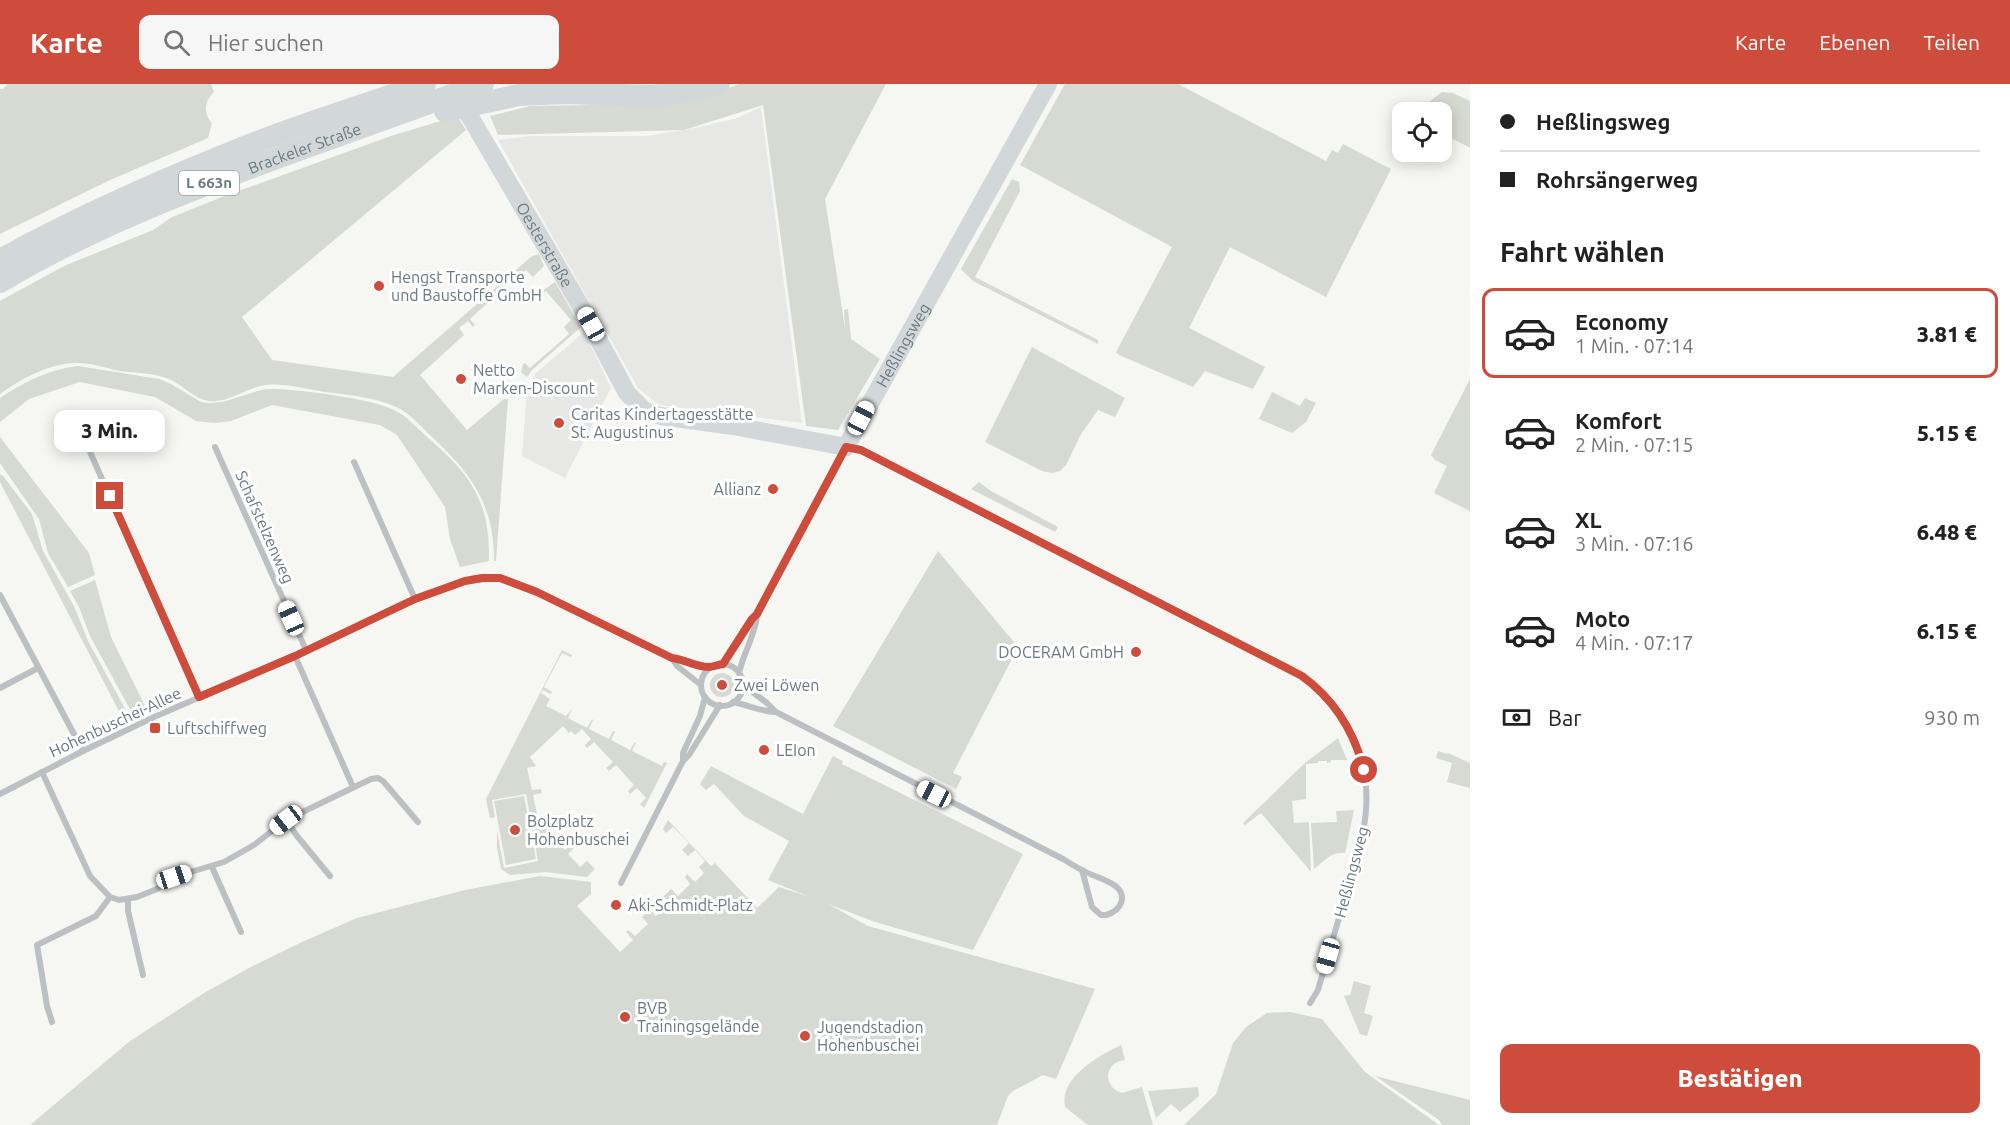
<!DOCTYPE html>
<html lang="de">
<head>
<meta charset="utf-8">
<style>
	body { margin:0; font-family:Ubuntu,sans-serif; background:#f6f6f6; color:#222; height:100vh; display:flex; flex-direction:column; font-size:22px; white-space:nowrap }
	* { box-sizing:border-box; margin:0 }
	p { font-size:20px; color:#767676 }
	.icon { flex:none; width:33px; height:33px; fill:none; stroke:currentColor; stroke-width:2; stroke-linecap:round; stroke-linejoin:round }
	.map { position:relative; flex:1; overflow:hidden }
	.details { display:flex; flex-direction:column; background:#fff; width:540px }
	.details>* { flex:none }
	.hud { display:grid; align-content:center; height:132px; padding:0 30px; background:#fff }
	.buttons { position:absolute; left:1392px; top:18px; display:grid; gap:12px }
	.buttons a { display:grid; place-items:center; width:60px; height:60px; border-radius:12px; background:#fff; box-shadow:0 3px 15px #0003; font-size:30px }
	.end { position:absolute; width:27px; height:27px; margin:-14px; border:8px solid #ce4c3b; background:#fff; box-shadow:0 0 0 3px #fff }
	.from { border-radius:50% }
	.bubble { position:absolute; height:42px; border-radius:12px; background:#fff; box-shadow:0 3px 15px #0003; font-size:20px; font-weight:800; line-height:42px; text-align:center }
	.car { position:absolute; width:18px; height:36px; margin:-18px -9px; border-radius:8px; box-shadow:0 0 4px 2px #0007; background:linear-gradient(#fff 24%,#345 0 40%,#fff 0 76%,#345 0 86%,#fff 0) }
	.hud b { display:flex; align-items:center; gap:21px; height:57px; font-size:22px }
	.hud b+b { border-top:2px solid #e0e0e0 }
	.hud i { width:15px; height:15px; background:#222 }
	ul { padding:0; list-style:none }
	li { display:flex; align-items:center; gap:18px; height:90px; margin:0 12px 9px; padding:0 18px; border:3px solid transparent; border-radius:12px }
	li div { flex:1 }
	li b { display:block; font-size:22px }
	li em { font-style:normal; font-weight:800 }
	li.current { border-color:#ce4c3b }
	li>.icon { width:54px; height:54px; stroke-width:1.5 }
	h2 { padding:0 30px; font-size:27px; line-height:72px }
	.pay { display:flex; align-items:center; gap:15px; height:66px; padding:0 30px; font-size:22px }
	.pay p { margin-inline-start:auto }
	.cta { display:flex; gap:12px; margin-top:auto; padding:12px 30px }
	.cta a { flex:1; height:69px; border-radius:12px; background:#ce4c3b; color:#fff; font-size:24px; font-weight:800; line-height:69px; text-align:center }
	header { display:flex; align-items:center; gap:36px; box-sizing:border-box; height:84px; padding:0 30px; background:#ce4c3b; color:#fff }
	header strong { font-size:28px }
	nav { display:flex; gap:33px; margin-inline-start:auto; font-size:21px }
	.search { width:420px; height:54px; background:#f6f6f6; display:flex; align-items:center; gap:15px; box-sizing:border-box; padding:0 21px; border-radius:12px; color:#767676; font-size:22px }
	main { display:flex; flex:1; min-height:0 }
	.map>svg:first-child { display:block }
</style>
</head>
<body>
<header>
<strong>Karte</strong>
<div class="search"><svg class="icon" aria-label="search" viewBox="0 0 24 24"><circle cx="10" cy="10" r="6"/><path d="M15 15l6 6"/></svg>Hier suchen</div>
<nav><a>Karte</a><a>Ebenen</a><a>Teilen</a></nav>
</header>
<main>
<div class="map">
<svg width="1470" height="1041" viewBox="0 0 1470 1041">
	<rect width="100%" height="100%" fill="#f6f6f3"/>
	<g fill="#e7e7e6">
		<path d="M761,23L802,339L659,321L638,304L498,56L532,52H647L700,43L737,34Z"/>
		<path d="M584,248L611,304L565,394L522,372L527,306L536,289Z"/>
	</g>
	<g fill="#d6dad3">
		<path d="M8,0H211L214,8C204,17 203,29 212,39L208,54L110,96L0,150V5H3Z"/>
		<path d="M739,0H886L825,115L845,244L844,226L848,225L851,255L880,275L838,346L806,342L763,21L684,46L498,51L490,32L530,22L662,20L714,10Z"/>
		<path d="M1065,0H1178L1326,77L1332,66L1338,69L1343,60L1391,85L1326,213L1230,163L1189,244L1265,283L1253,305L1205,287L1193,303L1119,271L1116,268L1172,163L1020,81Z"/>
		<path d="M1442,8L1453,9L1470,17V64L1442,49V28H1416Z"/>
		<path d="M457,32L466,46L242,233L272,276L393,293L532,172L539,170L544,182L533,193L526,186L505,204L510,211L508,213L502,206L470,235L475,241L473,243L468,237L459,244L464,251L420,291L467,346L504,315H508L496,477H494C494,420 472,390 431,352C420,342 410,329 396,323C374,313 349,311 325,308C306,305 285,299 266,301C247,303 229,319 209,317C194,315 183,301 169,295C154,289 136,289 120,287C106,284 89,278 75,279C48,280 21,295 0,310V217L64,182L153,146L172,133L222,113L391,52Z"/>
		<path d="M1012,95L1019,98L1020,107L975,193L1098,256V260L973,197L961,185Z"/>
		<path d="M555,198L581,243L532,286L527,293L521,288L523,280L525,279L530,284L569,250L564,243L571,236L546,207L540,212L538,210Z"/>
		<path d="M1032,263L1125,314L1115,333L1098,326L1081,350L1066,381L1060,387L1052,389L1042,387L985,358Z"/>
		<path d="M78,282L159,295L171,300L201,318C227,323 248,305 273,305C298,305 373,315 394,326C407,332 416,343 426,352C471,391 490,416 489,477L460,483L450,455L445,423L397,351L380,341L272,321L231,337L214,339L196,337L155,313L80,298L29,315L0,338V314C23,298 50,285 78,282Z"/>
		<path d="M1470,295V427L1434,409L1447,382L1435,376L1431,371Z"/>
		<path d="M1272,308L1300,322L1305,314L1316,319L1306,338L1292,349L1259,335Z"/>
		<path d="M0,353L89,469L95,491L68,503L48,469L39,435L0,379Z"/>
		<path d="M0,390L3,392L32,430L43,467L74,522L88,557L128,630L122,633L0,398Z"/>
		<path d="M979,398L991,407L1058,443L1055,448L971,405Z"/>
		<path d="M938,467L1018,563L953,689L962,693L956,705L833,642Z"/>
		<path d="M95,496L111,553L145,622L132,629L90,552L79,523L70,507Z"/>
		<path d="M562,566L572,571L571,573L562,569L544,603L552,608L551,610L543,606L541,609L550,615L546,622L566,632L572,625L568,634L587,644L592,635L593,636L589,645L609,655L613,647H615L611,656L630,666L635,658L636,659L632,667L662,682L664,678L667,679L644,724L640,720L646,714L637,704L630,710L628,707L634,701L616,681L609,687L606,684L613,678L594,658L587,664L585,661L591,655L582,645L575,651L571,647L569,649L563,642L530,673L536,682L527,684L532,706L541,705L542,709L533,711L538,735L547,733L553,740L547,747L565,766L572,760L575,763L568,770L580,783L587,777L595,785L587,793L546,788L510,791L501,785L497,763V747L504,784L538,777L526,710L492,716L495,733L490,734L486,715Z"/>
		<circle cx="722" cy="601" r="12"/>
		<path d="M1338,654L1347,676H1331V678L1327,679V677H1318V679L1306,680V715L1292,717L1294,739L1309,738L1311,788L1261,729L1245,741L1243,739L1305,679Z"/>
		<path d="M1438,667L1447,670L1448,669L1470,679V704L1447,698L1452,679L1436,674Z"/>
		<path d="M833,672L843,677L842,680L1023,770L973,866L875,838L828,820L868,842L1095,905L1056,995L1043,991L1013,1007L1008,1012L997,1041H30L130,957L204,909L251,883L302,858L357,834L465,806L540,792L591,798V810L577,822L620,868L633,856L626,848L628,846L635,852L648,840L642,833L650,825L656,832L669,819L663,813L671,805L678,812L690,800L685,793L687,790L695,798L704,789L699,783L705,777L695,766L688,772L682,766L689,759L673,743L666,749L663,745L668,736L711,782L715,779L757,824L779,803L810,813L768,796L789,757L744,732L714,700L706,706L700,700L711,682L803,730Z"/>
		<path d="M524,712L536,775L506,781L494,717Z"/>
		<path d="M1354,726L1345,769C1332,767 1324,777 1314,785L1311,739L1337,738L1336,727Z"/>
		<path d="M1354,897L1371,902L1364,929L1373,932L1367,952L1360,950L1344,912L1350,911Z"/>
		<path d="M1290,928L1322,935L1365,988L1439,1041H1184L1216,1010L1233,959L1246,943L1267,929Z"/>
		<path d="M1121,961L1125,976C1104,978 1102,1003 1122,1009L1142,1003L1153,1041H1088L1065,1023C1059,993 1099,972 1121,961Z"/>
		<path d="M1375,992L1470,1016V1041H1442L1439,1036Z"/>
		<path d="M1198,1003L1199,1012L1180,1028L1171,1020L1156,1034L1148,1007Z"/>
	</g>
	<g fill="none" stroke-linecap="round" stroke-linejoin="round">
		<g stroke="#bcc0c2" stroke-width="6">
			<path d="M82,350L199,613"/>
			<path d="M215,363L306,566"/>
			<path d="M354,378L415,515"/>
			<path d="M0,511L83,667"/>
			<path d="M295,572L353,703"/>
			<path d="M672,574L677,582L701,601"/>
			<path d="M723,580L752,535L757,530L846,363L861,366L1289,584C1347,619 1377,679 1363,747C1359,768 1352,789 1346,809C1337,842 1327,874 1318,906L1310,919"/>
			<circle cx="722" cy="601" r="21"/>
			<path d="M739,589C743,570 756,549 757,531"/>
			<path d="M743,601L767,619L776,628L1063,775C1070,779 1077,784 1084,787C1093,792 1105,795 1114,801C1129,811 1121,827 1106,831H1101L1092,823L1082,786"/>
			<path d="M0,604L38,584"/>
			<path d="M733,618C748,621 760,627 775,628"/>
			<path d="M683,677V669L700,632L705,613"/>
			<path d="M42,688L90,792L110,813L119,816L137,813L157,805L174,793L224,778L254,761L286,736L371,695L378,694L383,697L418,738"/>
			<path d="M0,710L83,667L154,633L295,572L415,515L465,497L500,494L537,508L672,574C685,575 697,581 711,583"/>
			<path d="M286,736L297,752L330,792"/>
			<path d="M212,783L241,848"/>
			<path d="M621,799L683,677L689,671L720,621"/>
			<path d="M128,816V827L143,891"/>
			<path d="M52,938L47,922L37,861L96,832L110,813"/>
		</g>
		<path stroke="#d2d8d9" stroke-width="18" id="s1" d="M459,14L580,221L627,309L645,327L661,332L733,342L846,363L1048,0"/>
		<g stroke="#d2d8d9" stroke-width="22">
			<path d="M445,27L519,11L566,9L652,12L688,7L719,0"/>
			<path d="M0,176C81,131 166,94 252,60C309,38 367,20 425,0"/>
			<path id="s2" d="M0,198C87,146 182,109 277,74C346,49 414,24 483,0"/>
		</g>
	</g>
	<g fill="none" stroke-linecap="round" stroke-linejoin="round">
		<path stroke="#ce4c3b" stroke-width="8" d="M110,412L199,613L295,572L415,515L465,497L482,494H500L537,508L672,574C684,575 695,583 708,583C713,583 717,581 723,580L752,535L757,530L846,363L861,366L1302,592C1335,616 1354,647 1364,686"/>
	</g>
	<g fill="#ce4c3b" stroke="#fff" stroke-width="2">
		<circle cx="379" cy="202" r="6"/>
		<circle cx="461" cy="295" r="6"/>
		<circle cx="559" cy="339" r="6"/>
		<circle cx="773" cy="405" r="6"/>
		<circle cx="1136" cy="568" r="6"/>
		<circle cx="722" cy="601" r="6"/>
		<rect x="149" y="638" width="12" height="12" rx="3"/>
		<circle cx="764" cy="666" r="6"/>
		<circle cx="515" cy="746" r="6"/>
		<circle cx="616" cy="821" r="6"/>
		<circle cx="625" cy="933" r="6"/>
		<circle cx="805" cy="952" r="6"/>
	</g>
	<g text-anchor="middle" stroke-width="6" stroke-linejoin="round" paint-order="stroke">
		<rect fill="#fff" stroke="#96a1a6" stroke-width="1.5" x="179" y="87" width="60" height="24" rx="4.5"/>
		<g font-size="15" font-weight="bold" fill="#697980">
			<text x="209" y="104">L 663n</text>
		</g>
		<g font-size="16" fill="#697980" stroke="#fff">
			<text dy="6" stroke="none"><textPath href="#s2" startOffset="333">Brackeler Straße</textPath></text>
			<text dy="6" stroke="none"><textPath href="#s1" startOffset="170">Oesterstraße</textPath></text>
			<text dy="6" stroke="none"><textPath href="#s1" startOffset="686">Heßlingsweg</textPath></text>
			<text transform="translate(265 443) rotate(66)" y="6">Schafstelzenweg</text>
			<text transform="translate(115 638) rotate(-25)" y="6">Hohenbuschei-Allee</text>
			<text transform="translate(1351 788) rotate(-75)" y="6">Heßlingsweg</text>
		</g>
		<g font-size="16" fill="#697980" stroke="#fff" text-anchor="start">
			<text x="391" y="199">Hengst Transporte<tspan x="391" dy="18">und Baustoffe GmbH</tspan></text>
			<text x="473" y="292">Netto<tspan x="473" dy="18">Marken-Discount</tspan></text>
			<text x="571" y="336">Caritas Kindertagesstätte<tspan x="571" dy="18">St. Augustinus</tspan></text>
			<text x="761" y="411" text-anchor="end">Allianz</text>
			<text x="1124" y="574" text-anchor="end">DOCERAM GmbH</text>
			<text x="734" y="607">Zwei Löwen</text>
			<text x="167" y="650">Luftschiffweg</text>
			<text x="776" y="672">LEIon</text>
			<text x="527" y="743">Bolzplatz<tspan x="527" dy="18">Hohenbuschei</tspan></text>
			<text x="628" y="827">Aki-Schmidt-Platz</text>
			<text x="637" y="930">BVB<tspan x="637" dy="18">Trainingsgelände</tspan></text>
			<text x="817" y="949">Jugendstadion<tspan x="817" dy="18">Hohenbuschei</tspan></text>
		</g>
	</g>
</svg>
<div class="buttons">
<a><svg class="icon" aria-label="locate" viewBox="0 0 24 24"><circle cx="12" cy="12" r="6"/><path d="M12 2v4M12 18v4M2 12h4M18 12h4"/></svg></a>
</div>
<i class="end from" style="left:1364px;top:686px"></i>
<i class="end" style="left:110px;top:412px"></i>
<div class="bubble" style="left:54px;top:326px;width:111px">3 Min.</div>
<i class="car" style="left:591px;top:240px;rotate:331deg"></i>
<i class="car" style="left:861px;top:334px;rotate:28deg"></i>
<i class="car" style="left:291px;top:534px;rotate:336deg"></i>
<i class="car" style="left:934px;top:710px;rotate:297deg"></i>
<i class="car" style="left:286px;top:736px;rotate:232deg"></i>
<i class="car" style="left:174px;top:793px;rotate:72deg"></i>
<i class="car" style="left:1328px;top:872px;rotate:196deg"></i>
</div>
<section class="details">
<div class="hud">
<b><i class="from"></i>Heßlingsweg</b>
<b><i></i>Rohrsängerweg</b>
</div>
<h2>Fahrt wählen</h2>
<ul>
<li class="current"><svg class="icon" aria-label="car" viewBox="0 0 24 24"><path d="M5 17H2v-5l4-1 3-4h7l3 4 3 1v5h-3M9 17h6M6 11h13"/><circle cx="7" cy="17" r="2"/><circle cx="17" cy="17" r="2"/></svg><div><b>Economy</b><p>1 Min. · 07:14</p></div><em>3.81 €</em></li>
<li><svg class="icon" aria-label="car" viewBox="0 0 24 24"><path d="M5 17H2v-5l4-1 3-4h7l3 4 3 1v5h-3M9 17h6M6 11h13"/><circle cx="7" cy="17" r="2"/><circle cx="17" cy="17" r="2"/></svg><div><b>Komfort</b><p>2 Min. · 07:15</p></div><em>5.15 €</em></li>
<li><svg class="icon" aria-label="car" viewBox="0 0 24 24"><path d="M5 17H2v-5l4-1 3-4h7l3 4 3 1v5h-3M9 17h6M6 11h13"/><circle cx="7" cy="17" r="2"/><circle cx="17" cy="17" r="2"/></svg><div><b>XL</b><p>3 Min. · 07:16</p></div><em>6.48 €</em></li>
<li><svg class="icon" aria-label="car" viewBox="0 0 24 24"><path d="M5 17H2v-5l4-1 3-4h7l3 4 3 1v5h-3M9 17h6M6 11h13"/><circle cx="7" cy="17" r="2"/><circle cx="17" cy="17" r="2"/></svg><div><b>Moto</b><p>4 Min. · 07:17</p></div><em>6.15 €</em></li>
</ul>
<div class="pay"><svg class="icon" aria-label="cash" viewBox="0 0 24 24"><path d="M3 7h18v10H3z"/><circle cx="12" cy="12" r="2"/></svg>Bar<p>930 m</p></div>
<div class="cta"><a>Bestätigen</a></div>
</section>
</main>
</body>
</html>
